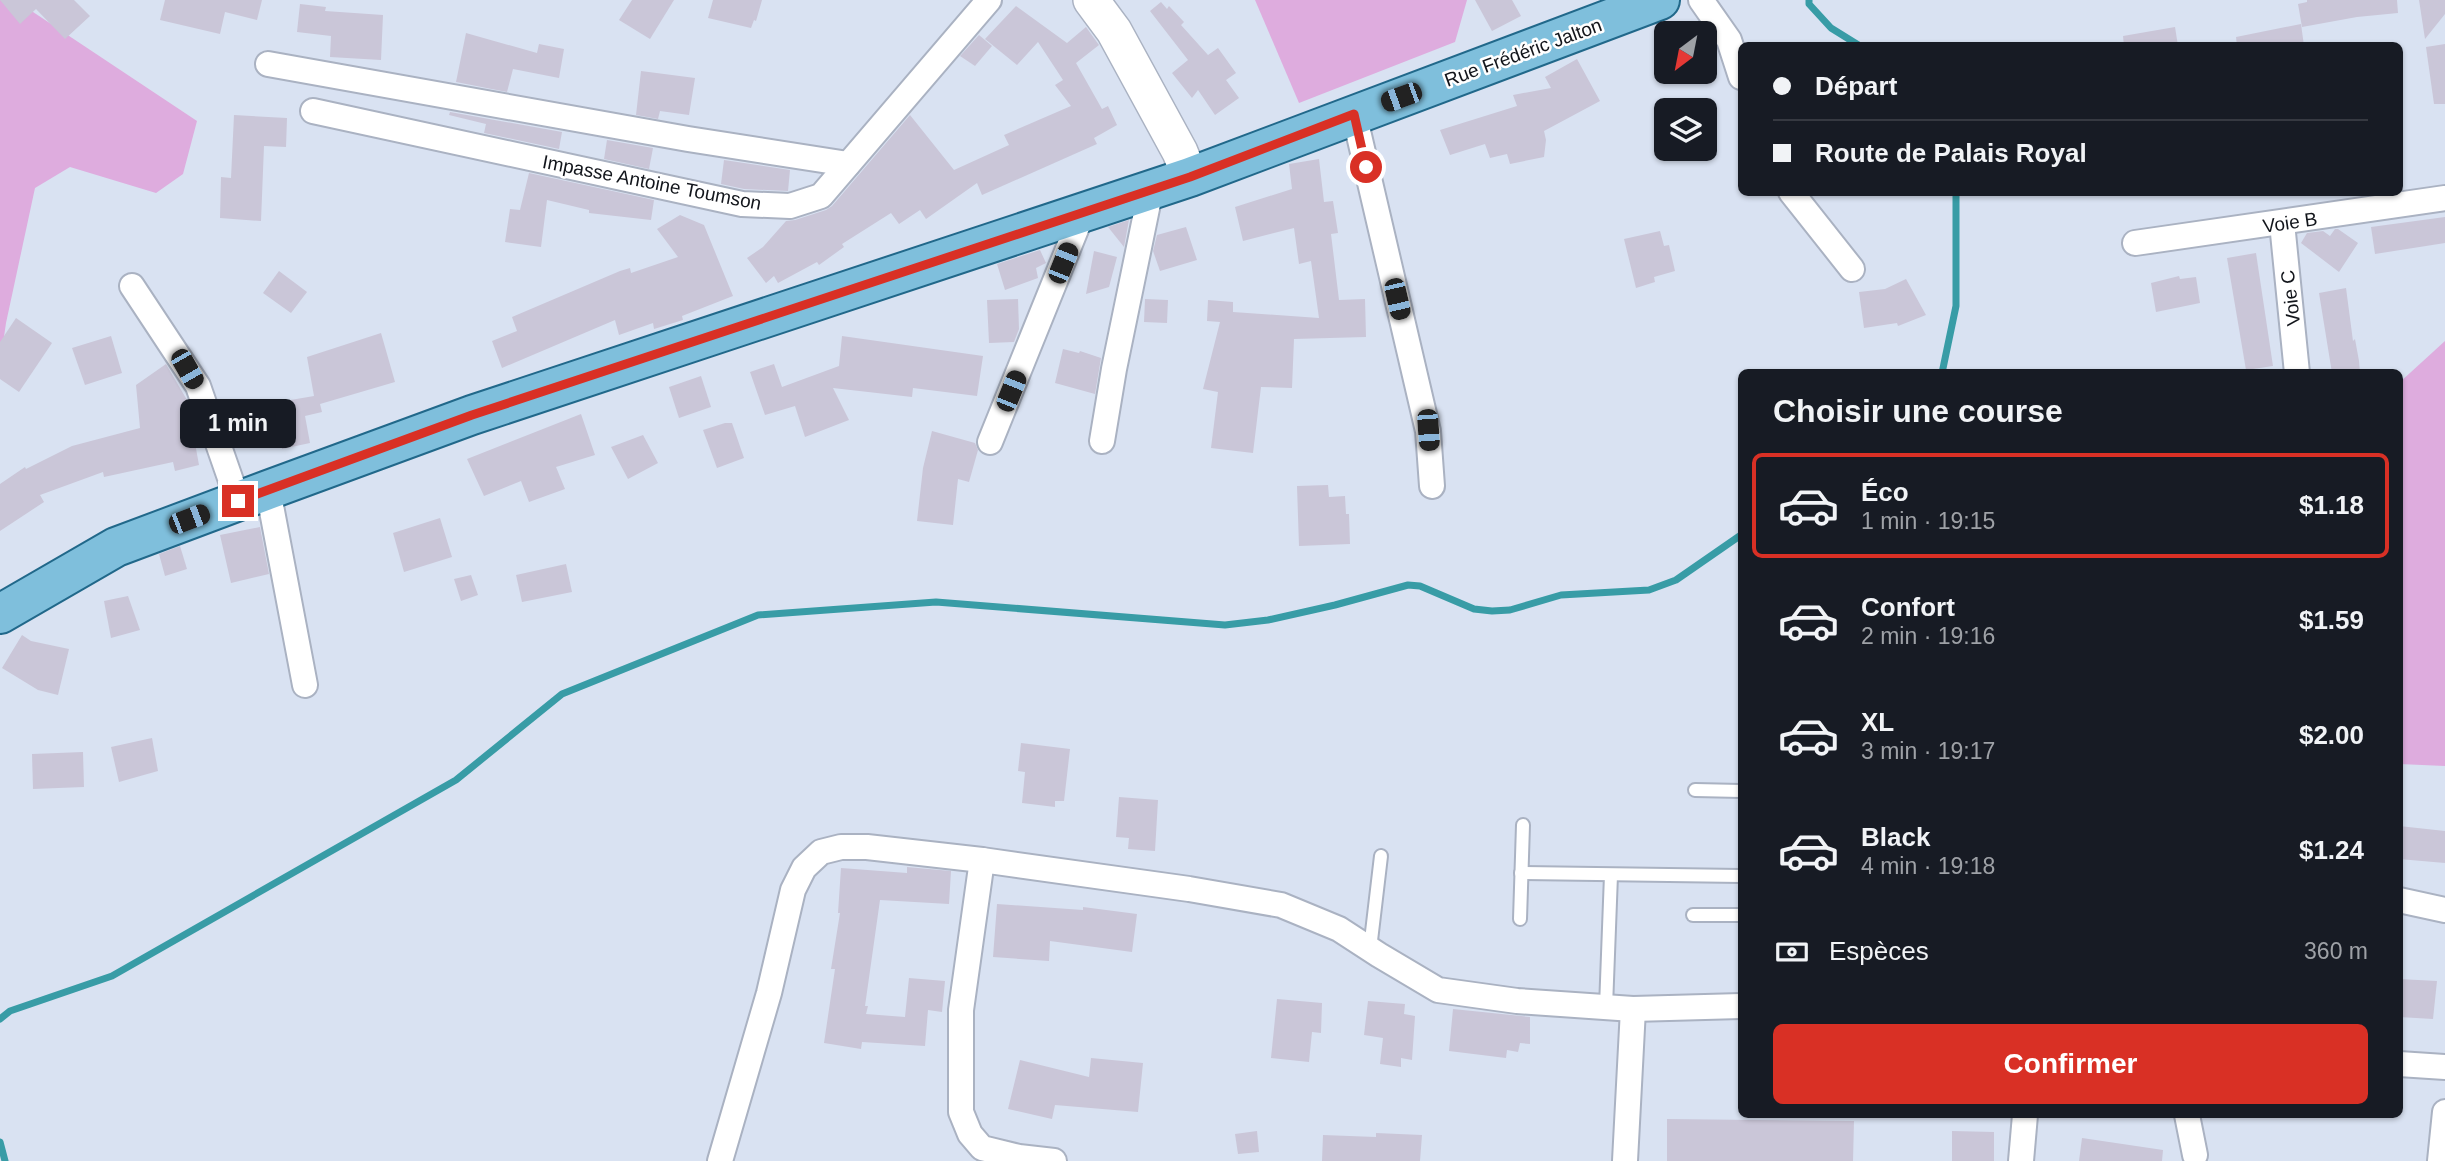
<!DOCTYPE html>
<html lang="fr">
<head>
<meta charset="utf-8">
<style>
	body { margin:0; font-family:Helvetica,sans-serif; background:#20242c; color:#f1f3f6; height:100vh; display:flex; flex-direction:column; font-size:26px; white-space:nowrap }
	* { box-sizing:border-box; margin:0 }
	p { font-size:23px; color:#9ea1a6 }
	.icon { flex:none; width:38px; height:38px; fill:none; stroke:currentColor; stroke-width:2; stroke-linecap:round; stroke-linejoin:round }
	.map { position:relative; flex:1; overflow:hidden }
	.side { position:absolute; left:1738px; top:369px; width:665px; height:749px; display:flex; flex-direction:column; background:#171b24; border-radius:10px; box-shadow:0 2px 5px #0004 }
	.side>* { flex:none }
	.guide { position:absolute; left:1738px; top:42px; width:665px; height:154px; border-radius:10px; box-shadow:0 2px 5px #0004; display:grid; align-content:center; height:154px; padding:0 35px; background:#171b24 }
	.needle { width:46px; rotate:212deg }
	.tools { position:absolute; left:1654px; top:21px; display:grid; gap:14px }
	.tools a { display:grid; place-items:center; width:63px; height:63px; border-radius:10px; background:#171b24; box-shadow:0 2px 5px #0004; font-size:35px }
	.end { position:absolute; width:32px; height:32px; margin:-16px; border:9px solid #d93025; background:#fff; box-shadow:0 0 0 4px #fff }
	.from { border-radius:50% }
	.bubble { position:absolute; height:49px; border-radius:10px; background:#171b24; box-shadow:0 2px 5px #0004; font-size:23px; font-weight:700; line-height:49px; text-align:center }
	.car { position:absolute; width:21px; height:42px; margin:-21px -10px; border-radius:9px; box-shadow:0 0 5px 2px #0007; background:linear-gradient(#222 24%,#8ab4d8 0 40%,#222 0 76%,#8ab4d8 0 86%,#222 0) }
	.guide b { display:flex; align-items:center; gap:24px; height:66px; font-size:26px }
	.guide b+b { border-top:2px solid #363941 }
	.guide i { width:18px; height:18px; background:#f1f3f6 }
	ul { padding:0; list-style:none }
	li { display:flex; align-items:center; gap:21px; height:105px; margin:0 14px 10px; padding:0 21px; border:4px solid transparent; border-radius:10px }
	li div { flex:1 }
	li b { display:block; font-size:26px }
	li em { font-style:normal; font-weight:700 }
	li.active { border-color:#d93025 }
	li>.icon { width:63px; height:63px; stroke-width:1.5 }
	h2 { padding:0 35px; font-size:32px; line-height:84px }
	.pay { display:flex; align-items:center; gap:18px; height:77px; padding:0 35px; font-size:26px }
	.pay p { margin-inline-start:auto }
	.action { display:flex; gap:14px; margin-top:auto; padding:14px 35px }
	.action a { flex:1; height:80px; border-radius:10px; background:#d93025; color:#fff; font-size:28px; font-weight:700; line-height:80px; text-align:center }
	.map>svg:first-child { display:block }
</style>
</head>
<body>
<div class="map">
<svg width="2445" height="1161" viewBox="0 0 2445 1161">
	<rect width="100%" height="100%" fill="#d9e2f2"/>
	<g fill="#deacde">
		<path d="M0,0H15L197,121L183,174L156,193L70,167L35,188L6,323L0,364Z"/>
		<path d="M1255,0H1467L1455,42L1299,103Z"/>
		<path d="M2445,341V766L2399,764V383Z"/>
	</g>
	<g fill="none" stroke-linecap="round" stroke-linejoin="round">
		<g stroke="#389ca6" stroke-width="7">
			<path d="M1809,0V4L1831,28L1860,46"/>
			<path d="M1942,373L1956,306V192"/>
			<path d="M0,1019L10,1011L112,976L456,780L562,694L758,615L936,602L1225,625L1268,620L1335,605L1408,585L1420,586L1474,609L1492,611L1510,610L1561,595L1649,590L1676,580L1741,535"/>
			<path d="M0,1142L5,1161"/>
		</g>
	</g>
	<g fill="#cac6d8">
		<path d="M0,0H74L90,16L65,39L36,9L20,24Z"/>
		<path d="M165,0H262L257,20L225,12L220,34L160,20Z"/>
		<path d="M632,0H674L650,39L619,20Z"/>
		<path d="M713,0H762L756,21L754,20L751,28L708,18Z"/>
		<path d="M1475,0H1512L1521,16L1492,31Z"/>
		<path d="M2307,0H2397L2398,13L2357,17L2302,27L2298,4L2307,2Z"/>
		<path d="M2419,0H2445V14L2425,39Z"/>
		<path d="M1161,2L1167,9L1169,6L1184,22L1181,25L1208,55L1218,48L1236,73L1226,80L1239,98L1215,115L1198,90L1192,98L1172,73L1188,60L1150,11Z"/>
		<path d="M300,4L326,7L325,11L383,15L381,60L330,57L331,36L297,32Z"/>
		<path d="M1016,6L1067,43L1086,27L1099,45L1076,63L1102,109L1108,106L1117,125L1094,138L1097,144L982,195L977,183L926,219L920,210L899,224L891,213L842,244L844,247L819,265L817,262L778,283L774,276L766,283L747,258L763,247L786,221L795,220L826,210L832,206L910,115L954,170L1009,145L1004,135L1071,106L1055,85L1063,80L1038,42L1017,65L985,39Z"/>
		<path d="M2301,24L2304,46H2237L2236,37Z"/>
		<path d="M2175,27L2178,46H2124L2123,36Z"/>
		<path d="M466,33L537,53L539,44L564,49L559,78L513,69L507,92L456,82Z"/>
		<path d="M979,35L992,46L975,66L960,56Z"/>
		<path d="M2445,44V104H2434L2426,47Z"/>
		<path d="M1577,59L1600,101L1544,131L1546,140L1544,157L1510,164L1507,154L1490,158L1485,144L1450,155L1440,130L1517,106L1513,95L1551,88L1545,77Z"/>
		<path d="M641,71L695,78L689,115L660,111L658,119L636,115Z"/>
		<path d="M450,112L562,132L559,149L484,133L486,124L449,115Z"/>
		<path d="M234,115L287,118L286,147L264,146L261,221L220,218L221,177L231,178Z"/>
		<path d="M607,140L653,148L649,169L604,159Z"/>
		<path d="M1319,159L1324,202L1333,201L1338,233L1331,234L1339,300L1365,299L1366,337L1294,339L1292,388L1261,387L1253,453L1211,448L1218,392L1203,389L1220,322L1207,321L1208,300L1233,302V312L1319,318L1311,261L1299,264L1294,228L1243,241L1235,207L1292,189L1289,164Z"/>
		<path d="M724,160L790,170L788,191L744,189L721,184Z"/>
		<path d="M529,173L654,200L651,220L589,213V210L547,200L541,247L505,242L510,209L520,210Z"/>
		<path d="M680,215L704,225L733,296L682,316L683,320L654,329L653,323L619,335L615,320L502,368L492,341L517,331L512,317L620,271L630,268L631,273L678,257L657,229Z"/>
		<path d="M2445,217V243L2375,254L2371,227Z"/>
		<path d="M1129,220L1124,247L1108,227Z"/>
		<path d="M1186,227L1197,260L1160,271L1153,251L1157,235Z"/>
		<path d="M2335,229H2338L2358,243L2339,272L2301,243L2307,233L2323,231L2330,236Z"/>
		<path d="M1660,231L1664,246L1669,245L1675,271L1654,277L1655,282L1636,288L1624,239Z"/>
		<path d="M1040,250L1046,263L1036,268L1038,278L1005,290L997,264Z"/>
		<path d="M1094,251L1117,257L1109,287L1086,294Z"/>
		<path d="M2256,253L2273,366L2246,370L2227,258Z"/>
		<path d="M279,271L307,292L291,313L263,293Z"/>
		<path d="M2179,276L2180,279L2196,277L2200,303L2156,312L2151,283Z"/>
		<path d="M1906,279L1926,315L1898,326L1897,323L1864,328L1859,292L1885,289Z"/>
		<path d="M2346,288L2353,341L2355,339L2359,361L2360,373H2332L2319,293Z"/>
		<path d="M1018,299L1019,329L1014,342L989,343L987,300Z"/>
		<path d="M1145,299L1168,300L1167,323L1144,322Z"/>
		<path d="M16,318L52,343L19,392L0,379V342Z"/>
		<path d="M381,333L395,382L320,404L322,412L305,416L310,443L282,449L273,403L314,396L307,357Z"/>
		<path d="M111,336L122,373L85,385L72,348Z"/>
		<path d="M842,336L983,356L977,396L913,388L912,397L833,388L849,420L805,437L795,406L765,415L750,372L774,364L782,387L839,366Z"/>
		<path d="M1063,349L1079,353L1080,351L1101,358L1095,394L1055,383Z"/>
		<path d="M166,364L187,400L183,402L189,410L199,465L175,471L173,462L104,477L103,472L40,495L44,502L0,531V484L25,467L26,469L72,446L140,428L136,385Z"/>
		<path d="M701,376L711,407L679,418L669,387Z"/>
		<path d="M581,414L595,455L556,467L565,489L529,502L521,481L484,496L467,459Z"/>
		<path d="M725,423H732L744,458L717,468L703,430Z"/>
		<path d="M932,431L975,443L978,450L969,482L958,479L953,525L917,521L923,468Z"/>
		<path d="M643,435L658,463L628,479L611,447Z"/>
		<path d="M1328,485L1329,497L1345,496L1346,514H1349L1350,544L1299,546L1297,486Z"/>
		<path d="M440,518L452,557L404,572L393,533Z"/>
		<path d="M260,527L269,574L231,583L220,535Z"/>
		<path d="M180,546L187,569L165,576L159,554Z"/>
		<path d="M566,564L572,592L522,602L516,575Z"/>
		<path d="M471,575L478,595L461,601L454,579Z"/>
		<path d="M128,596L140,630L111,638L104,601Z"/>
		<path d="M22,635L31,641L69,649L58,695L38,690L2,668Z"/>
		<path d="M152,738L158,771L119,782L111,747Z"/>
		<path d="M1021,743L1070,749L1064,801H1055V807L1022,803L1025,772L1018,771Z"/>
		<path d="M83,752L84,787L33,789L32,754Z"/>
		<path d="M1119,797L1158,800L1155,851L1128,849L1129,838L1116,837Z"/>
		<path d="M2399,826L2445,831V863L2399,859Z"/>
		<path d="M907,867L951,871L949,904L880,900L865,1006H868L866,1014L905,1017L909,978L945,981L942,1012L928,1010L925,1046L862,1042L861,1049L824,1043L835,969H831L840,913H838L841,868L907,873Z"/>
		<path d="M997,904L1083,910V907L1137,914L1132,952L1050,941L1049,961L993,957Z"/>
		<path d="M2399,979L2437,981L2433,1019L2399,1017Z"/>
		<path d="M1277,999L1322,1003L1321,1033L1312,1032L1309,1062L1271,1058Z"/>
		<path d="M1368,1001L1405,1004L1404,1014L1415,1016L1412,1060L1401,1058V1067L1380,1064L1383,1038L1364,1035Z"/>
		<path d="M1453,1009L1530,1017V1044L1520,1043L1518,1052L1507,1050L1506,1058L1449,1051Z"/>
		<path d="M1091,1058L1143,1063L1138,1112L1055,1105L1052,1119L1008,1109L1020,1060L1089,1077Z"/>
		<path d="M1667,1119L1854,1121L1853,1161H1667Z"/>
		<path d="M1257,1131L1259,1152L1238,1154L1235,1134Z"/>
		<path d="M1952,1131L1994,1132V1161H1952Z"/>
		<path d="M1376,1133L1422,1135L1420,1161H1322L1323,1135L1376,1137Z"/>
		<path d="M2082,1138L2163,1150L2162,1161H2079Z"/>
	</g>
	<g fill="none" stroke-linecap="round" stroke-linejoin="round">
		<g stroke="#aab2c2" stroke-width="16">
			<g id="lane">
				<path d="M1695,790L1741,791"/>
				<path d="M1521,873L1741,876"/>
				<path d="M1693,915H1741"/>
				<path d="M1520,919L1523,825"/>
				<path d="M1370,949L1381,856"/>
				<path d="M1606,1007L1611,875"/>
			</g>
		</g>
		<g stroke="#aab2c2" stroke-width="28">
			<g id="street">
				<path d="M1701,0L1729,40L1741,77"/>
				<path d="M268,64L688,139L848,164"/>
				<path d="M313,111L742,204L790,206L821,196L989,0"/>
				<path d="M1354,114L1428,431L1432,486"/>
				<path d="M1791,192L1852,269"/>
				<path d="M2282,223L2297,373"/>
				<path d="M2135,243L2445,198"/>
				<path d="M132,286L198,386L238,501"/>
				<path d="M1102,441L1114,369L1151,189"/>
				<path d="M990,442L1083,212"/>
				<path d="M268,490L305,685"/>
				<path d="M982,860L961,1010V1112L970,1134L982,1148L1019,1157L1054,1161"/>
				<path d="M2399,900L2445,910"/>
				<path d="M2399,1064L2445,1067"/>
				<path d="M2187,1115L2195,1155"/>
				<path d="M720,1161L769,993L793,890L804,868L821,852L841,847H867L982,860L1189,889L1281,905L1339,929L1379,955L1438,990L1517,1001L1633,1009L1741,1006"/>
				<path d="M1625,1161L1633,1009"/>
				<path d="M2021,1161L2025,1115"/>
				<path d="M2440,1161L2445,1112"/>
			</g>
		</g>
		<g stroke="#aab2c2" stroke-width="38">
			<path id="secondary" d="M1091,0L1114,31L1180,152L1190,177"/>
		</g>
		<g stroke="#21688a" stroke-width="42">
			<path id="primary" d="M0,614L116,547L268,490L472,415L1190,177L1660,0"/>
		</g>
		<use href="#lane" stroke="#fff" stroke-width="12"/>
		<use href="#street" stroke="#fff" stroke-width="24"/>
		<use href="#secondary" stroke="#fff" stroke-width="35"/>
		<use href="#primary" stroke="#7fbfdc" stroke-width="38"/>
	</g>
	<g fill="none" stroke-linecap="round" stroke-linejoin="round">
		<path stroke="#d93025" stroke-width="9" d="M238,501L472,415L1190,177L1354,114L1366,167"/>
	</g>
	<g text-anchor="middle" stroke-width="5" stroke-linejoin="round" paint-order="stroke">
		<g font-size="19" fill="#12151b" stroke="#fff">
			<text transform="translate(1523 52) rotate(-20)" y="7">Rue Frédéric Jalton</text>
			<text transform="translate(652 182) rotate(11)" y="7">Impasse Antoine Toumson</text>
			<text transform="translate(2290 222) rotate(-8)" y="7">Voie B</text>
			<text transform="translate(2290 298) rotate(-97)" y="7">Voie C</text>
		</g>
	</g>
</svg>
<div class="tools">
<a><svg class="needle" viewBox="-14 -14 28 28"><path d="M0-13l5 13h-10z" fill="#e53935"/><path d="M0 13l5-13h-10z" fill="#9ea1a6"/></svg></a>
<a><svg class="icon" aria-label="layers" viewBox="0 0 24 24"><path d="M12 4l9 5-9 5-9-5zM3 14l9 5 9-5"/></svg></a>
</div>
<i class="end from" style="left:1366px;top:167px"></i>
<i class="end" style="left:238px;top:501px"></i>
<div class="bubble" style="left:180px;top:399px;width:116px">1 min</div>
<i class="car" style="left:1401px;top:97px;rotate:250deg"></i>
<i class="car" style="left:1063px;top:263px;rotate:22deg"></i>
<i class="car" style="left:1397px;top:299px;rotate:167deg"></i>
<i class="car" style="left:187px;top:369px;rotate:150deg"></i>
<i class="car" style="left:1011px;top:391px;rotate:22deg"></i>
<i class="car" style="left:1428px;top:430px;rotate:176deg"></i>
<i class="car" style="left:189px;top:519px;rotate:69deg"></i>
<div class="guide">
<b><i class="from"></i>Départ</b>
<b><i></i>Route de Palais Royal</b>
</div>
<section class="side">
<h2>Choisir une course</h2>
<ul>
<li class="active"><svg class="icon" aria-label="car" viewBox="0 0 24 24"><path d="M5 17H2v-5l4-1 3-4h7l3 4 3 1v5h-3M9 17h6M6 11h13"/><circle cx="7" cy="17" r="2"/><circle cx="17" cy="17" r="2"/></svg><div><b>Éco</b><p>1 min · 19:15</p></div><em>$1.18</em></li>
<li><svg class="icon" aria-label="car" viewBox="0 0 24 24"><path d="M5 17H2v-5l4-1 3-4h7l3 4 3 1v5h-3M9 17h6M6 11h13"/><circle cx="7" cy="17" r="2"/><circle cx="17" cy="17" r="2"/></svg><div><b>Confort</b><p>2 min · 19:16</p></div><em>$1.59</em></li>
<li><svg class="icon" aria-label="car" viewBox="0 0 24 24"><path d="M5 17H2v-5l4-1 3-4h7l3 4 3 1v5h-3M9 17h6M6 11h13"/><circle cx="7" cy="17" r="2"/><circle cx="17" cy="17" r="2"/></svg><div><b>XL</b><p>3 min · 19:17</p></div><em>$2.00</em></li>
<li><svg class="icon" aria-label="car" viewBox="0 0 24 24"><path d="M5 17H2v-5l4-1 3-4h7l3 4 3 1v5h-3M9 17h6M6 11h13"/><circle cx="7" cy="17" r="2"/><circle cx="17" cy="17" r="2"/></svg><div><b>Black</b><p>4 min · 19:18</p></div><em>$1.24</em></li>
</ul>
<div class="pay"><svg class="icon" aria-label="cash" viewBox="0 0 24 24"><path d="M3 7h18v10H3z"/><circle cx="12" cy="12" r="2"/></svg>Espèces<p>360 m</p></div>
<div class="action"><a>Confirmer</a></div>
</section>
</div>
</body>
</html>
